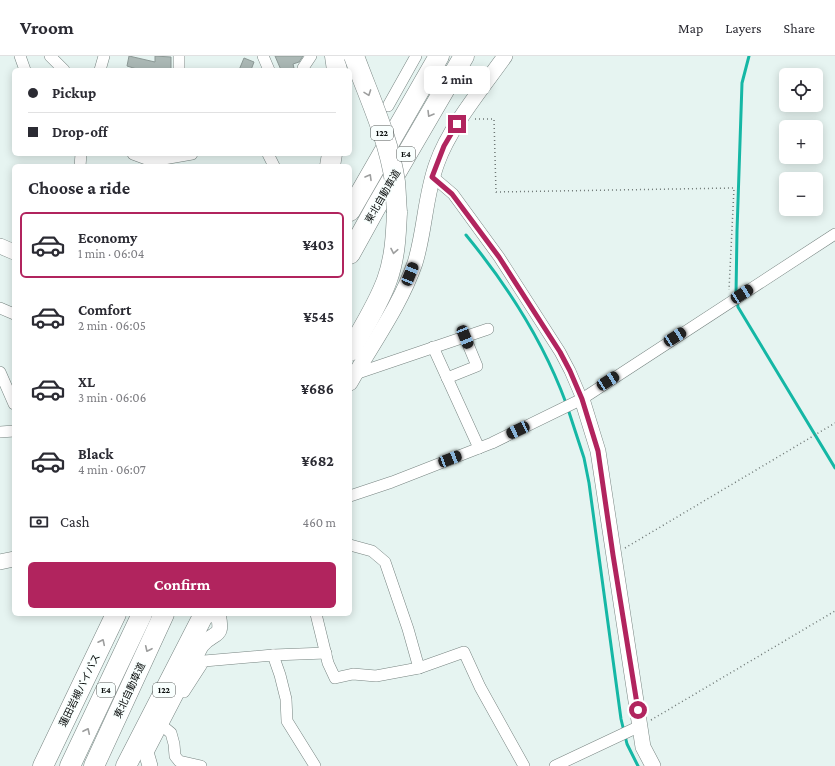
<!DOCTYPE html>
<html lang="en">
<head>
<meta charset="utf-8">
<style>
	body { margin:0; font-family:"Crimson Pro","Noto Sans JP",serif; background:#f7f7f7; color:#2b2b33; height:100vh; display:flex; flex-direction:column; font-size:15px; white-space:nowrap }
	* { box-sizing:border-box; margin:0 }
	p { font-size:13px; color:#7c7c81 }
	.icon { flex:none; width:22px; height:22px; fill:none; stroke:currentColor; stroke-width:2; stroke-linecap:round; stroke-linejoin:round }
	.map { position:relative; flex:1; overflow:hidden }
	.details { position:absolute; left:12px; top:108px; width:340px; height:452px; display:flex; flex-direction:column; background:#fff; border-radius:6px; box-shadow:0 2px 10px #0003 }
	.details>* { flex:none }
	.banner { position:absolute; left:12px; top:12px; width:340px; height:88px; border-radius:6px; box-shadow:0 2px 10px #0003; display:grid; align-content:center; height:88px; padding:0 16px; background:#fff }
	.buttons { position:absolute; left:779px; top:12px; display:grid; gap:8px }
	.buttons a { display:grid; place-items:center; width:44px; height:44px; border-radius:6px; background:#fff; box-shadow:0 2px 10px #0003; font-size:20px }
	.end { position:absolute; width:18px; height:18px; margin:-9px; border:5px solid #b1245e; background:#fff; box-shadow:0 0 0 2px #fff }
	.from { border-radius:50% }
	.bubble { position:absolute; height:28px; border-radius:6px; background:#fff; box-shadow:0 2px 10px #0003; font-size:13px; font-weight:700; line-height:28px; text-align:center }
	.car { position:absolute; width:12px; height:24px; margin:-12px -6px; border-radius:5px; box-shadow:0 0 3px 1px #0007; background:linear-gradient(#222 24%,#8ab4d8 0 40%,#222 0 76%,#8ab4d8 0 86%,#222 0) }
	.banner b { display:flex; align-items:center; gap:14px; height:38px; font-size:15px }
	.banner b+b { border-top:1px solid #e1e1e2 }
	.banner i { width:10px; height:10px; background:#2b2b33 }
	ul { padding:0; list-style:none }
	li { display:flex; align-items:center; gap:12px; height:66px; margin:0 8px 6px; padding:0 8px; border:2px solid transparent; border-radius:6px }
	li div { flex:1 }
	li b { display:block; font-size:15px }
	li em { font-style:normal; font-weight:700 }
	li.current { border-color:#b1245e }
	li>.icon { width:36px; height:36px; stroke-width:1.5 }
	h2 { padding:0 16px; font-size:18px; line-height:48px }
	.pay { display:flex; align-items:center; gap:10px; height:44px; padding:0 16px; font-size:15px }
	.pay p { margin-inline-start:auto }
	.cta { display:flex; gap:8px; margin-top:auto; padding:8px 16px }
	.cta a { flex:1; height:46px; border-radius:6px; background:#b1245e; color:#fff; font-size:16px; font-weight:700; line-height:46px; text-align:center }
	header { display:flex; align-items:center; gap:24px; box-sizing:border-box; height:56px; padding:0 20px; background:#fff; border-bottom:1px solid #e1e1e2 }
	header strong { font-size:19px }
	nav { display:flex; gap:22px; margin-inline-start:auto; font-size:14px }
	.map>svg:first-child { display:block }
</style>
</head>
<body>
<header>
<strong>Vroom</strong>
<nav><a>Map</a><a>Layers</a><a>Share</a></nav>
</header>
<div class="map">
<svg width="835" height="710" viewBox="0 0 835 710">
	<rect width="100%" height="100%" fill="#e6f4f1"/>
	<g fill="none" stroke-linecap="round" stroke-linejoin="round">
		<g stroke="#15b7a5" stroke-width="3">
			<path d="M466,179C507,229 544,287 566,347"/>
			<path d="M736,239L737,175L742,27L749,0"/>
			<path d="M737,245L738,251L835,412"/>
			<path d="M568,353L584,402L589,427L621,663L627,688L638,710"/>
		</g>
	</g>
	<g fill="#abb8b5" stroke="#8c9996">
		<path d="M129,0L155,6V0L171,1V14H140L127,10Z"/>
		<path d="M275,0H303L299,6L293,8L294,12L290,14H281Z"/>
		<path d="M244,2L254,6L251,14H239Z"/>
	</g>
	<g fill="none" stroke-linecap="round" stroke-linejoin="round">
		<g stroke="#778481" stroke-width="12">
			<g id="street">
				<path d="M20,0L25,14"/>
				<path d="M50,0L64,14"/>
				<path d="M179,0V14"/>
				<path d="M263,0L269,14"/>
				<path d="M100,14L104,0"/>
				<path d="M303,14V12L311,0"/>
				<path d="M388,50L416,0"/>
				<path d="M133,98L152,105L192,98"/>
				<path d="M268,98L274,110"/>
				<path d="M80,110L81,98"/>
				<path d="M433,121L453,138L499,201L560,296L570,315L582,343"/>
				<path d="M0,252L14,258"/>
				<path d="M433,291L479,392"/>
				<path d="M0,316L14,348"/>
				<path d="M355,318L488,273"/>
				<path d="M447,322L477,310L465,281"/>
				<path d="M0,376L14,375"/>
				<path d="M350,440L392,426L492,387L582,343L835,178"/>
				<path d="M350,489L372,495L385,506L408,573L419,612L464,596L480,631L524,710"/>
				<path d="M316,558L328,607L335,622L353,618L376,620L419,612"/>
				<path d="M273,599L326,597"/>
				<path d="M184,636L204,605L273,599L280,619L286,643L287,665L315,710"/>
				<path d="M160,668L171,677L174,688L175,700L179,705L201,710"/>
				<path d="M555,710L640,670"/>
			</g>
		</g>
		<g stroke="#778481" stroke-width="16">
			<g id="secondary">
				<path d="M0,190L14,196"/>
				<path d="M350,327C372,288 400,250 415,207C425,175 425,139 437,107C449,72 483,31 505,0"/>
				<path d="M582,343L598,395L643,691L653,710"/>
				<path d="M0,506L14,503"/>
				<path d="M150,710L146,696L201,590C214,574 224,584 218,558L211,559L206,558"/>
			</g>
		</g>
		<g stroke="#778481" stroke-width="21">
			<g id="highway">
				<path d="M335,0L337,14"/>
				<path d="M330,110L332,98"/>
				<path d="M350,155L439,0"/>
				<path d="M350,198L376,151L464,0"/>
				<path d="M350,295C363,272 378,249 387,224C395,202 396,179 397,156"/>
				<path d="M43,710L116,558"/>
				<path d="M70,710L142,558"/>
				<path d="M94,710L164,558"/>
				<path d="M126,710L204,558"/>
			</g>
		</g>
		<g stroke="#6e7775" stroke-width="1.5" stroke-dasharray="1 3" stroke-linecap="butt">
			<path d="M475,63H494L496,136L734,132L729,234"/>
			<path d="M625,492L835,367"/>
			<path d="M651,664L835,555"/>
		</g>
		<use href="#street" stroke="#fff" stroke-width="11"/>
		<use href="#secondary" stroke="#fff" stroke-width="15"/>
		<use href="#highway" stroke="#fff" stroke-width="20"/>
		<g stroke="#778481" stroke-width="21" stroke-linecap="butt">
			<path id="highway-bridge" d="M354,0C369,41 389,83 395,126C396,136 396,146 397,156"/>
		</g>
		<use href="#highway-bridge" stroke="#fff" stroke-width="20"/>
	</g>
	<defs><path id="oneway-chevron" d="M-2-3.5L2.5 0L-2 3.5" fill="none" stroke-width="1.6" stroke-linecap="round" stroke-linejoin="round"/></defs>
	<g stroke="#9d9e9e">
		<use href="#oneway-chevron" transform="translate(368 37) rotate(70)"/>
		<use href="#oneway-chevron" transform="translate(430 58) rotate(121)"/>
		<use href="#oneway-chevron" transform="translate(369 121) rotate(-60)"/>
		<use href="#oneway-chevron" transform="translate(394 195) rotate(101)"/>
		<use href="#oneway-chevron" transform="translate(102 586) rotate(-64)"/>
		<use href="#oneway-chevron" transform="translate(148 593) rotate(115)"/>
		<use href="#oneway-chevron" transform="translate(87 675) rotate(-65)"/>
	</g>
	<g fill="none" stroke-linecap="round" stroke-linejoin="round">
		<path stroke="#b1245e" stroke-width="5" d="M457,68L444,90L432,121L452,138L499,201L560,296L570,315L582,343L598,395L613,499L638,654"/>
	</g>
	<g text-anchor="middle" stroke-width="3.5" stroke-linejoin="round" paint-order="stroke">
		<g fill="#f9fffe" stroke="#515655" stroke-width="1">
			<rect x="371" y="70" width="22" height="14" rx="3"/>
			<rect x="397" y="91" width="18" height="14" rx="3"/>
			<rect x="97" y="627" width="18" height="14" rx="3"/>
			<rect x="153" y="627" width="22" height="14" rx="3"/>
		</g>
		<g font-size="9" font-weight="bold" fill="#090d0c">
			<text x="382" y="80">122</text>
			<text x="406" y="101">E4</text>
			<text x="106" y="637">E4</text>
			<text x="164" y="637">122</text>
		</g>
		<g font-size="10" fill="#090d0c" stroke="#f9fffe">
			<text transform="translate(382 140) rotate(-60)" y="4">東北自動車道</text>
			<text transform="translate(79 634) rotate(-64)" y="4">蓮田岩槻バイパス</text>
			<text transform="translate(129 634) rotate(-65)" y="4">東北自動車道</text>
		</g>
	</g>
</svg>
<div class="buttons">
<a><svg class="icon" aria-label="locate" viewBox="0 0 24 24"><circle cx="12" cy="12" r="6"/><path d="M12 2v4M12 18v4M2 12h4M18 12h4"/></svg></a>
<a>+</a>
<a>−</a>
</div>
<i class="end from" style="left:638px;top:654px"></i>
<i class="end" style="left:457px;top:68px"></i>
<div class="bubble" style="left:424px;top:10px;width:66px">2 min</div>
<i class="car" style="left:410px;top:218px;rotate:22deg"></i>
<i class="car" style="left:742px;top:238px;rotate:57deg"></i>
<i class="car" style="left:465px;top:281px;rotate:158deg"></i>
<i class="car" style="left:675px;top:281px;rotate:57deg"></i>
<i class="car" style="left:608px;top:325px;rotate:57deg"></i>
<i class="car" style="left:518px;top:374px;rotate:245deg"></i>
<i class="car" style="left:450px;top:403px;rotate:69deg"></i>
<div class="banner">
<b><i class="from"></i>Pickup</b>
<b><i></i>Drop-off</b>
</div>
<section class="details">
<h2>Choose a ride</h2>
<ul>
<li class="current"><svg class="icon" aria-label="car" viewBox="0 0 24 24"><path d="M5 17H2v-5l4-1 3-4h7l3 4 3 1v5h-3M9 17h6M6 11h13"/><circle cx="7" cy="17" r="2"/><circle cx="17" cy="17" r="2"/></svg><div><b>Economy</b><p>1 min · 06:04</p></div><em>¥403</em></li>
<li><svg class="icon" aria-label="car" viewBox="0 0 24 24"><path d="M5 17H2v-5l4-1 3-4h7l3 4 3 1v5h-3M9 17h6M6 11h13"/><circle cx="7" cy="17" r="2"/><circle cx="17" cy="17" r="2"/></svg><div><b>Comfort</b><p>2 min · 06:05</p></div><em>¥545</em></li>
<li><svg class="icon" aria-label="car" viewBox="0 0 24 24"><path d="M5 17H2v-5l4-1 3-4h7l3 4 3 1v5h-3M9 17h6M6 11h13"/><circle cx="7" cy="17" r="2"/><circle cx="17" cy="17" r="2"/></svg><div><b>XL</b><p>3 min · 06:06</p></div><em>¥686</em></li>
<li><svg class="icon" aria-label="car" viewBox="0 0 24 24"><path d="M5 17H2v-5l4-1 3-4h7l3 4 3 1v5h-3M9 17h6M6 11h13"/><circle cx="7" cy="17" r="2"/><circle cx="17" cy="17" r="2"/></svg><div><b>Black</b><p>4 min · 06:07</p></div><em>¥682</em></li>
</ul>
<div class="pay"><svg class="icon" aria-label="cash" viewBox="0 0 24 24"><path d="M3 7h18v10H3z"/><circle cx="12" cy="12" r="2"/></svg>Cash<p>460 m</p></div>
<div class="cta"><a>Confirm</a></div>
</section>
</div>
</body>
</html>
